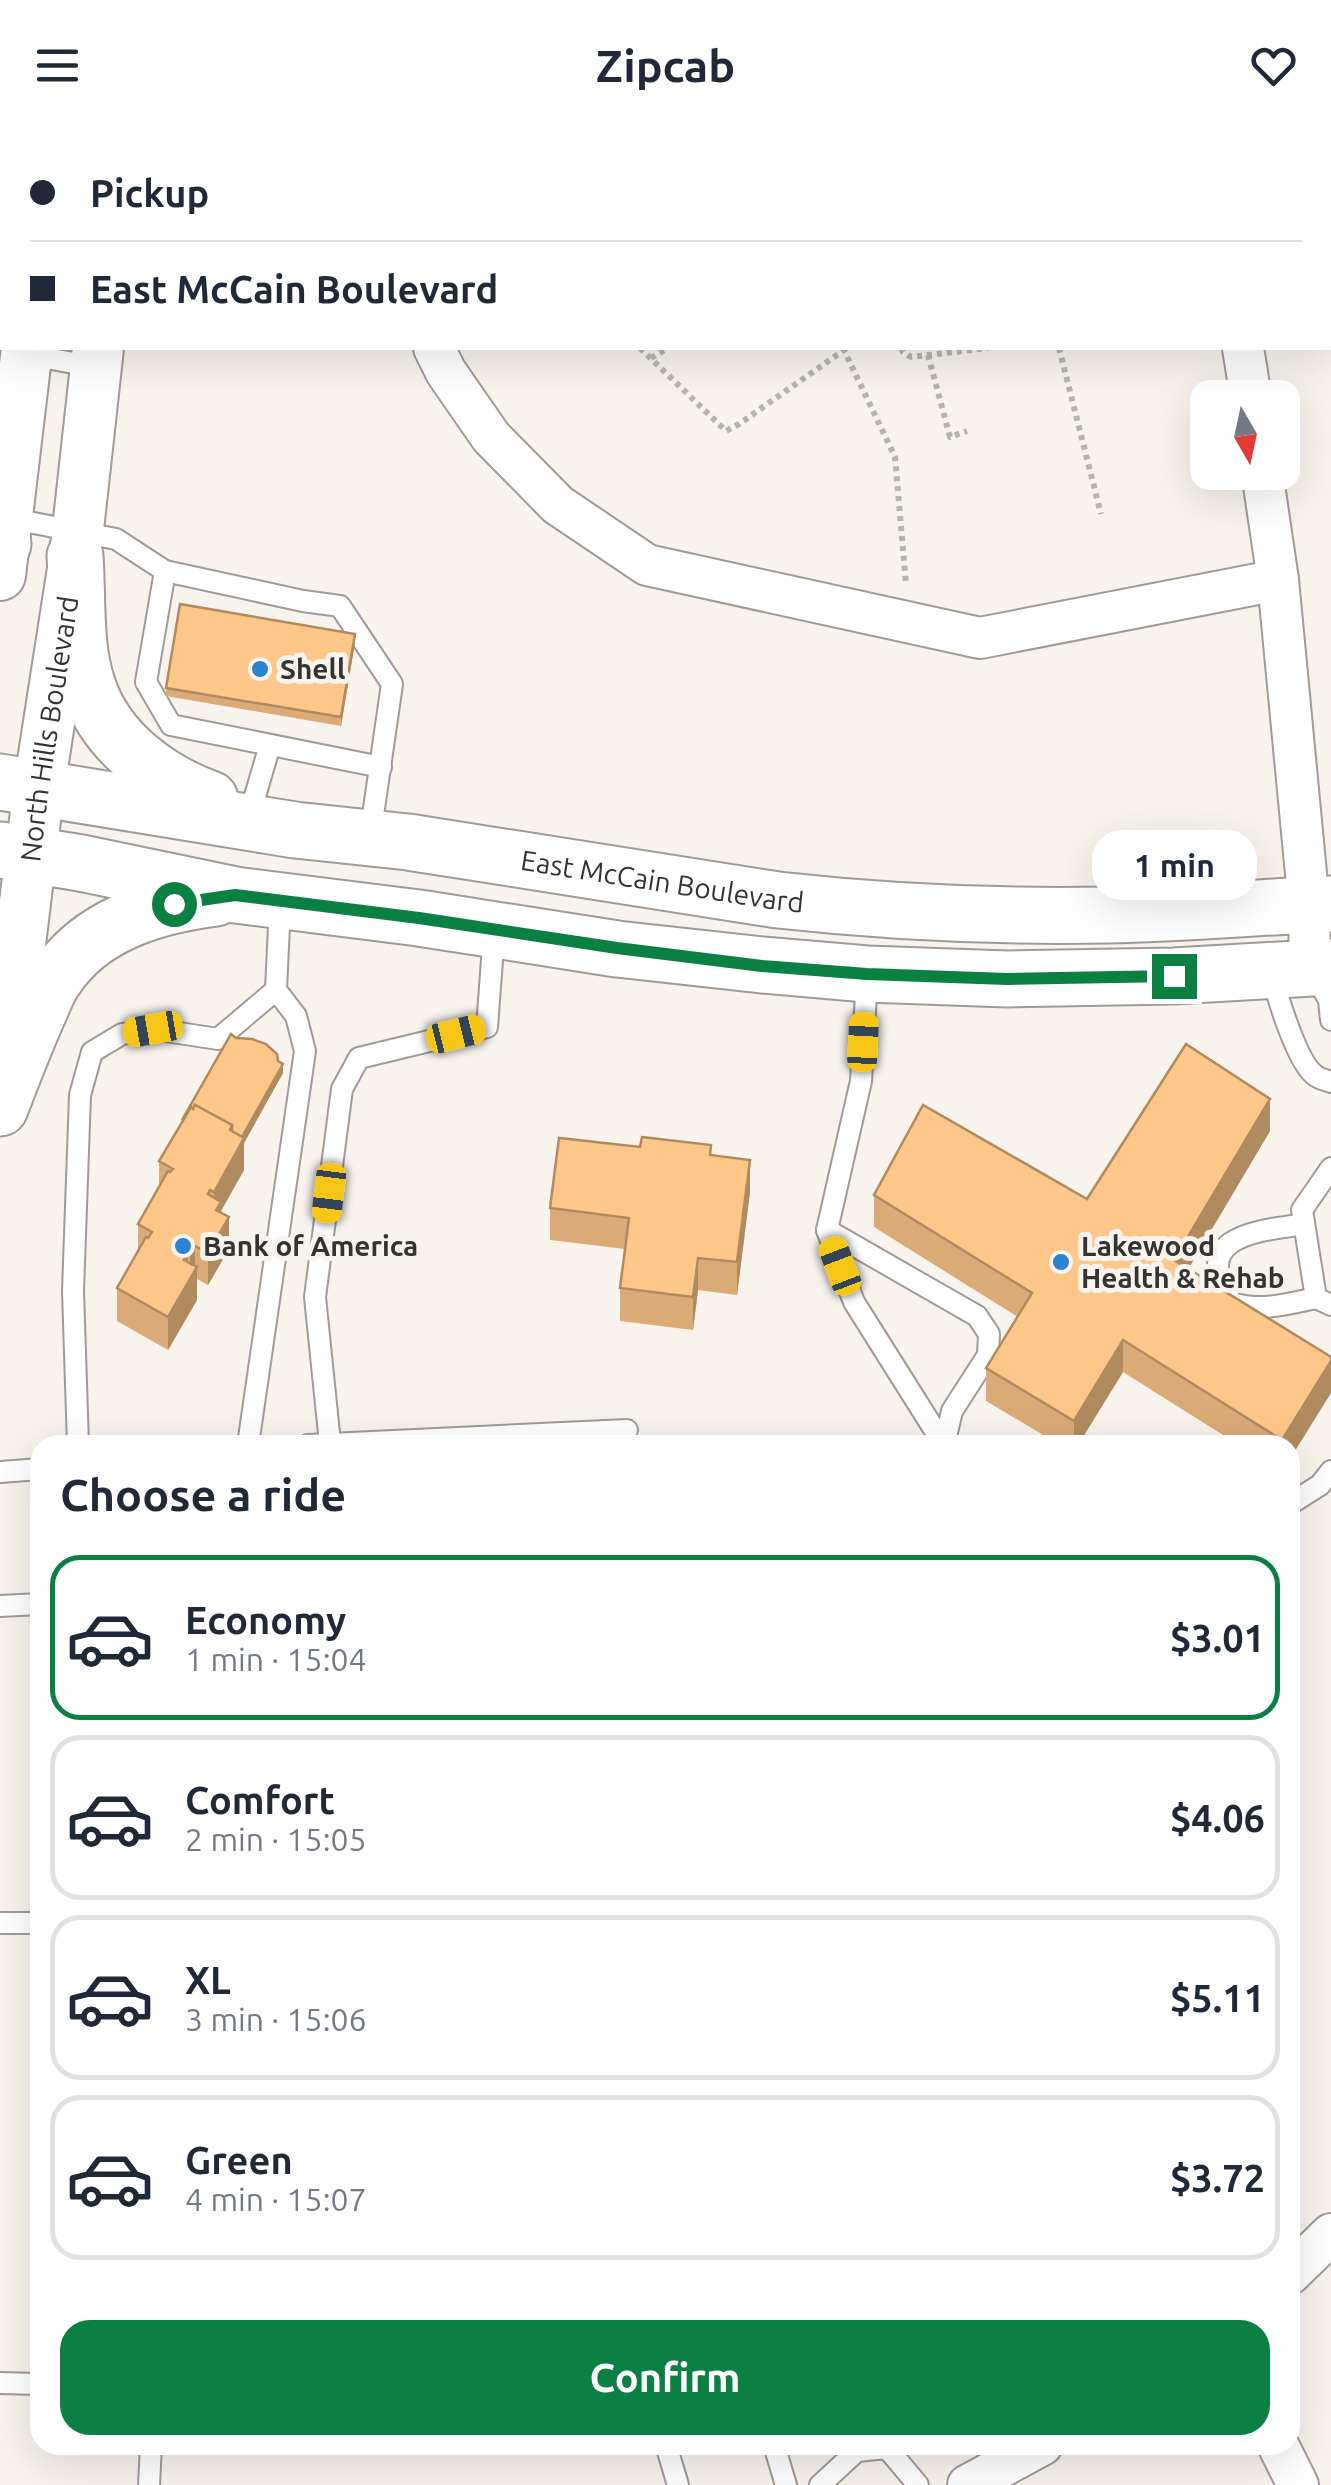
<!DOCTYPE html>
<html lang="en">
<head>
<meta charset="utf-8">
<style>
	body { margin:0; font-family:Ubuntu,sans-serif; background:#f2f2f3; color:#1f2937; height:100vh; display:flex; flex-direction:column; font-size:38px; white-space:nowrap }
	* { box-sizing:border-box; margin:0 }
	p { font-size:32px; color:#747a83 }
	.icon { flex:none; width:55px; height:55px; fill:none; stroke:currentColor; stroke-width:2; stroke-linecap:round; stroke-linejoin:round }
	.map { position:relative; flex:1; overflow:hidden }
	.side { position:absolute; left:30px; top:1305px; width:1270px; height:1020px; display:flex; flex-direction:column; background:#fff; border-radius:30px; box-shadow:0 10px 40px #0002 }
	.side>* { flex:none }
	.banner { position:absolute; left:0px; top:0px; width:1332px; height:220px; box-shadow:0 10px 40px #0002; display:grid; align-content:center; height:220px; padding:0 30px; background:#fff }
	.needle { width:65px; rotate:171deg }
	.fabs { position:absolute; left:1190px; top:250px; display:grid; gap:20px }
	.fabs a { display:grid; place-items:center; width:110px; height:110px; border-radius:20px; background:#fff; box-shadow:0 10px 40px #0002; font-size:50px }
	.end { position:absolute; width:45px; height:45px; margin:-22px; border:12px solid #0b8043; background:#fff; box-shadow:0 0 0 5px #fff }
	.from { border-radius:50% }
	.bubble { position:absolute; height:70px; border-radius:30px; background:#fff; box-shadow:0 10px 40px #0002; font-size:32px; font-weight:700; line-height:70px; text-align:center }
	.car { position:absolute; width:30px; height:60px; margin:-30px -15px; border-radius:12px; box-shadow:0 0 8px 2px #0007; background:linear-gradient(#f5c518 24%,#345 0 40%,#f5c518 0 76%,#345 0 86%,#f5c518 0) }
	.banner b { display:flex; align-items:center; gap:35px; height:95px; font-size:38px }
	.banner b+b { border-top:2px solid #e0e1e3 }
	.banner i { width:25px; height:25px; background:#1f2937 }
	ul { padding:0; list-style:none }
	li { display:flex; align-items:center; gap:30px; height:165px; margin:0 20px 15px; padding:0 10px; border:5px solid #e0e1e3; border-radius:30px }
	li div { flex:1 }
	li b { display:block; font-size:38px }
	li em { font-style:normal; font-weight:700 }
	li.selected { border-color:#0b8043 }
	li>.icon { width:90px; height:90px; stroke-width:1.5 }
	h2 { padding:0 30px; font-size:45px; line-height:120px }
	.button { display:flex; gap:20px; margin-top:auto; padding:20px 30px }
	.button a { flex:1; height:115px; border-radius:30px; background:#0b8043; color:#fff; font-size:40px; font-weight:700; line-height:115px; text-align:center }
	header { display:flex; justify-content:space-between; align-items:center; height:130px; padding:0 30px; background:#fff; font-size:45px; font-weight:700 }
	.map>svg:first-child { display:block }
</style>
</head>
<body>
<header><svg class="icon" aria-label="menu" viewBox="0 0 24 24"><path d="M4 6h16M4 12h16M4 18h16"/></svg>Zipcab<svg class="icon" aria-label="heart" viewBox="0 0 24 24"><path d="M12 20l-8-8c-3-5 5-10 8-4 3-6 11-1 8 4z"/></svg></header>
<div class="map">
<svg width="1331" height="2355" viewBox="0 0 1331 2355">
	<rect width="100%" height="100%" fill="#f8f3ed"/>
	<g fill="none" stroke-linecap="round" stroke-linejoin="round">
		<g stroke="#a09b96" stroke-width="24">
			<g id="service">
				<path d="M0,188L2,191"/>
				<path d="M25,224L95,237"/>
				<path d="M8,388L116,409L165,441L303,471L340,476L392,554L370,706"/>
				<path d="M165,441L146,552L171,595L381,637"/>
				<path d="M248,690L270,615"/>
				<path d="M1312,841L1329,870L1331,890"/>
				<path d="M1271,842C1277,865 1297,934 1316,946C1320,949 1326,950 1331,952"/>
				<path d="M867,846L861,951L827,1100L854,1172L944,1315"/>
				<path d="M1331,1038L1302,1080L1316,1168L1331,1175"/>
				<path d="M1304,1094C1257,1101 1188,1106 1232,1173C1262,1182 1287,1174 1316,1168"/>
				<path d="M827,1100L977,1186L989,1204L988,1225L952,1281L944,1315"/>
				<path d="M330,1313L315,1167L342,959L359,928L487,897L494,803"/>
				<path d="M78,1315L73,1161L80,965L92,922L122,904L153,899L218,909L276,860"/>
				<path d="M248,1315L305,921L296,886L276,860L280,774"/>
				<path d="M308,1315L627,1300"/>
				<path d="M0,1342L40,1339"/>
				<path d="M1290,1374L1320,1355L1331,1341"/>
				<path d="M0,1476L40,1474"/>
				<path d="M0,1793H40"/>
				<path d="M0,2253L40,2254"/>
				<path d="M666,2315L678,2355"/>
				<path d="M774,2315L786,2355"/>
				<path d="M149,2355L151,2315"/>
				<path d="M820,2355L857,2321L887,2318L918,2355"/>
			</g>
		</g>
		<g stroke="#a09b96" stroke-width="44">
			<g id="minor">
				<path d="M1157,0L1158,2"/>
				<path d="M384,2V0"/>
				<path d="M434,218L446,242L491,307L558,375L647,435L980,508L1278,450"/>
				<path d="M1243,218L1251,268"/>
				<path d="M1262,342L1278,450L1309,775L1310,838"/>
				<path d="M1290,2144L1331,2104"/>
				<path d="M1278,2315L1298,2355"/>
				<path d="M968,2355L1042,2315"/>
			</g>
		</g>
		<g stroke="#a09b96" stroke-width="54">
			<g id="tertiary">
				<path d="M54,2L55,0"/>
				<path d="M119,2L120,0"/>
				<path d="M0,445L27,218"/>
				<path id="s1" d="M5,938L39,657L75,426L98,218"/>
			</g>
		</g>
		<g stroke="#a09b96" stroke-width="59">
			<g id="primary">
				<path d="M0,420L3,414"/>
				<path d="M75,426C78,469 74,517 88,557C106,612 158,650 210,669"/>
				<path id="s2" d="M0,652L295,700L408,712L778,770C887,782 998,787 1108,785C1182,784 1257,777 1331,774"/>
				<path d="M0,720L81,733L235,765L419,788L617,819L762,835L867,844L1007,849L1174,846L1331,837"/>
				<path d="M0,978C13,944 26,910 41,877C45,868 49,857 55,849C91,794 155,776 216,768"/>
			</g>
		</g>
		<g stroke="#b7b3af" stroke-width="6" stroke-dasharray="5 5" stroke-linecap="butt">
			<path d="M576,0V2"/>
			<path d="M726,0L727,2"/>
			<path d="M825,0L826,2"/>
			<path d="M978,0L979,2"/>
			<path d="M640,218L726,301L739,294L844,220"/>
			<path d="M843,218L895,327L906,454"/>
			<path d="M901,218L903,222L911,227L988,218"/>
			<path d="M1059,218L1101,384"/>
			<path d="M928,225L950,307L967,301"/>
			<path d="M651,228L668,218"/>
		</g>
		<use href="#service" stroke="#fff" stroke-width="20"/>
		<use href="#minor" stroke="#fff" stroke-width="40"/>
		<use href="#tertiary" stroke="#fff" stroke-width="50"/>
		<use href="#primary" stroke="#fff" stroke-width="55"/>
	</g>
	<g fill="#daab76">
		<path d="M355,512L341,596L166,566V558Z"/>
		<path d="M278,931L283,943L244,1013V1040L221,1081L229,1119L208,1155L197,1149V1170L168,1220L117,1191V1158L138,1121V1094L159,1056V1031Z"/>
		<path d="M1270,1001L1188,1139L1290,1315H1239L1123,1242L1078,1315H1060L986,1271V1238L1018,1187L874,1097V1065L1087,1069Z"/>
		<path d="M640,1017L711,1025L750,1062L737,1165L698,1160L693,1200L620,1191V1158L625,1119L550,1110V1078Z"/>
	</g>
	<g fill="#b18b60">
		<path d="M355,504V512L341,596V587Z"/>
		<path d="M283,934V943L244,1013V1040L221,1081V1100L229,1087V1119L208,1155V1123L214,1094V1062L235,1020Z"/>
		<path d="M1270,969V1001L1174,1163V1130Z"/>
		<path d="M750,1030V1062L737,1165V1132Z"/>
		<path d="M195,1116V1142L197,1137V1170L168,1220V1187L184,1130L188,1122V1153L190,1149V1123Z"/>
		<path d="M698,1128V1160L693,1200V1167Z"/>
		<path d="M1123,1210V1242L1078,1315H1074V1291Z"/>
		<path d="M1331,1231V1263L1290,1329V1315H1282V1310Z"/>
	</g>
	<g fill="#fdc789" stroke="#b18b60" stroke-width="2.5">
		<path d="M180,474L355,504L341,587L166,558Z"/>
		<path d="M231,904L236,908L252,909L266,914L277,924L278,931L283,934L242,1007L232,1002V995L195,975L193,979L191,977L182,990Z"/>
		<path d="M1186,914L1270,969L1174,1130L1331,1227V1231L1282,1310L1123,1210L1074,1291L986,1238L1032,1163L874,1065L923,975L1087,1069Z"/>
		<path d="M195,975L232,995L230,1000L244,1008L214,1062L210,1060L208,1064L221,1072L216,1080L229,1087L208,1123L195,1116L190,1123L188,1122L184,1130L197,1137L168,1187L117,1158L146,1107L148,1108L152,1102L138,1094L168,1041L170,1042L173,1039L159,1031L191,977L193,979Z"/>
		<path d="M642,1007L711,1015L710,1025L750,1030L737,1132L698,1128L693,1167L620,1158L629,1088L550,1078L559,1008L640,1017Z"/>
	</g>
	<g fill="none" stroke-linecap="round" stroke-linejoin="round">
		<path stroke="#0b8043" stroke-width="12" d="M174,774L235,765L419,788L617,818L762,836L867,844L1007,849L1174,846"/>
	</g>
	<g fill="#2c83d1" stroke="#f8f3ed" stroke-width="4">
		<circle cx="260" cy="539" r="10"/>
		<circle cx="183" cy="1116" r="10"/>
		<circle cx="1061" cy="1132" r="10"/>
	</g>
	<g text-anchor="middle" stroke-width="10" stroke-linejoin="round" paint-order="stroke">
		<g font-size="28" font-weight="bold" fill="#353331" stroke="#f8f3ed" text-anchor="start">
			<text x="280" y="549">Shell</text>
			<text x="203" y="1126">Bank of America</text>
			<text x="1081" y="1126">Lakewood<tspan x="1081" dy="32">Health &amp; Rehab</tspan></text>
		</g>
		<g font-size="28" fill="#353331" stroke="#f8f3ed">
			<text dy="10" stroke="none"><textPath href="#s1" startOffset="342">North Hills Boulevard</textPath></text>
			<text dy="10" stroke="none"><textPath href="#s2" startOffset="670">East McCain Boulevard</textPath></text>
		</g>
	</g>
</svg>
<div class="fabs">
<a><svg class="needle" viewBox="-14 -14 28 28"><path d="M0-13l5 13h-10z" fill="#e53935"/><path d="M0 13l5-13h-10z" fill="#747a83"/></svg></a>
</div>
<i class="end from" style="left:174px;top:774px"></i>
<i class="end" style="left:1174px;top:846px"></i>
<div class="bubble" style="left:1092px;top:700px;width:165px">1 min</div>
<i class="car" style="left:153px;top:899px;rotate:260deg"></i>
<i class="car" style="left:456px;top:904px;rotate:76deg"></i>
<i class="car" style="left:863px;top:912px;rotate:3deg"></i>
<i class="car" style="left:329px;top:1063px;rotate:187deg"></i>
<i class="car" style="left:840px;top:1136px;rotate:339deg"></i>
<div class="banner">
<b><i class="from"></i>Pickup</b>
<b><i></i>East McCain Boulevard</b>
</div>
<section class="side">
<h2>Choose a ride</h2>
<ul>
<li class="selected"><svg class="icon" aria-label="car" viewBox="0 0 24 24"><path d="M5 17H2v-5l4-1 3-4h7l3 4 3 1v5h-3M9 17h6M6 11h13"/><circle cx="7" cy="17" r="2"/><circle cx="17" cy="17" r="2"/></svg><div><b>Economy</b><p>1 min · 15:04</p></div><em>$3.01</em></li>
<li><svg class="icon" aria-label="car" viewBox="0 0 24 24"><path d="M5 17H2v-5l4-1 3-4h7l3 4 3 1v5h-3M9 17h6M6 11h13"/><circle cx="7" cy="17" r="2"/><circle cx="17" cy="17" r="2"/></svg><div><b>Comfort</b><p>2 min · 15:05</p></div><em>$4.06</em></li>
<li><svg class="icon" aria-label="car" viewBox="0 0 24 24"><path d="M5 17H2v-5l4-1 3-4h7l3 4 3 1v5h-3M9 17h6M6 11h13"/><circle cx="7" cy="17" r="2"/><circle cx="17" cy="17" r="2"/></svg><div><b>XL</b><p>3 min · 15:06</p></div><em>$5.11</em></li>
<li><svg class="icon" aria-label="car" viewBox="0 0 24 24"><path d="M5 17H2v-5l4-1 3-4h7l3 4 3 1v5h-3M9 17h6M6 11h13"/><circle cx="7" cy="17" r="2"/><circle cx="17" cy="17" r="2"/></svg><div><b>Green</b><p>4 min · 15:07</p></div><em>$3.72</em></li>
</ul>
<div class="button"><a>Confirm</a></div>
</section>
</div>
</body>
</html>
